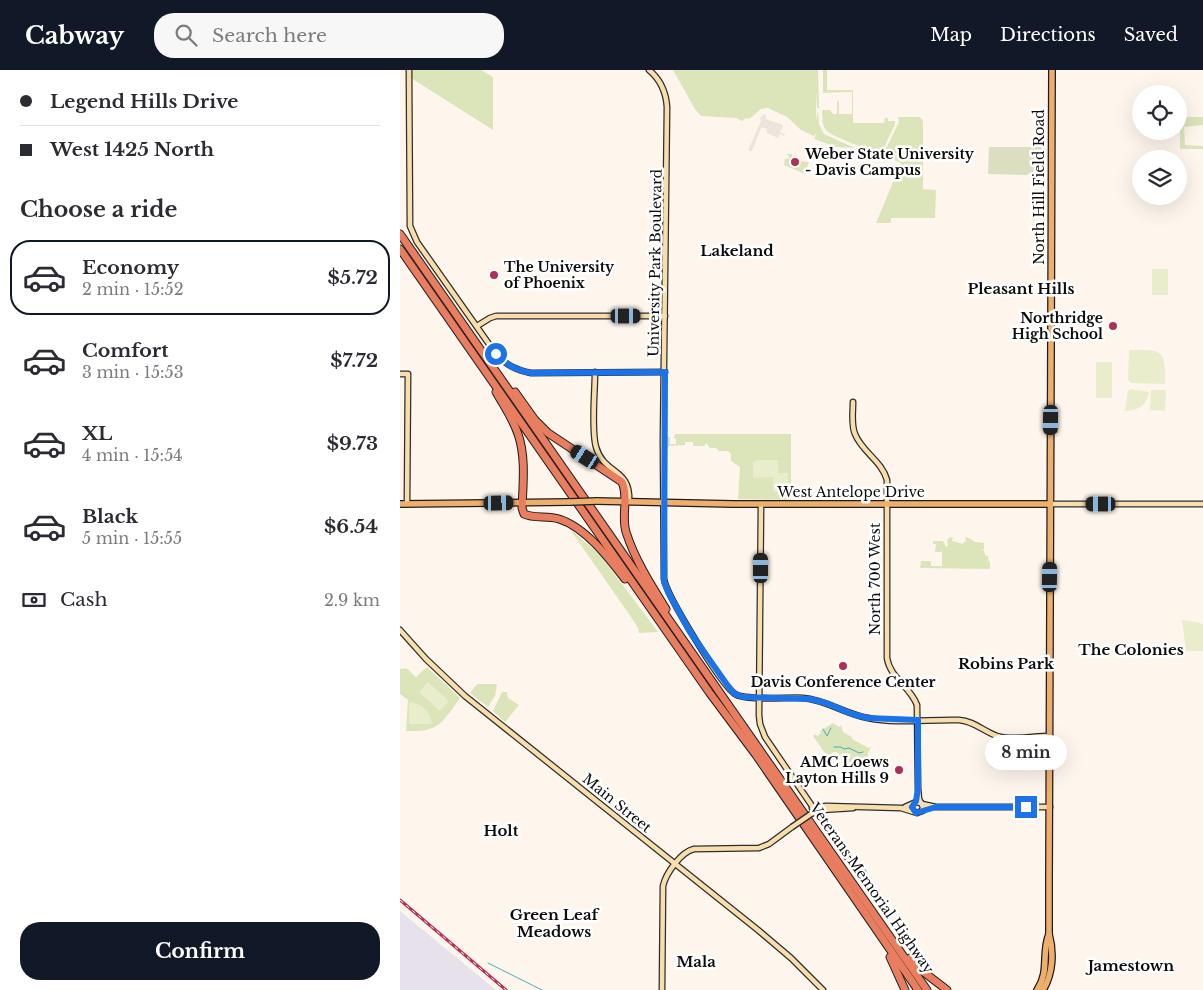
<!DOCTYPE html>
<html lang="en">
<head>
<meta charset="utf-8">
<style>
	body { margin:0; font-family:"Libre Baskerville",serif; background:#f7f7f7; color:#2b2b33; height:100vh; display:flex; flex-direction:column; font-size:19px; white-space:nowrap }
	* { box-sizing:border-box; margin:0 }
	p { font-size:16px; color:#7c7c81 }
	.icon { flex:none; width:28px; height:28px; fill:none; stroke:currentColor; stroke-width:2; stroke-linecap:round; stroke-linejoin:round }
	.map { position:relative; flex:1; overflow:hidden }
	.sheet { display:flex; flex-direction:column; background:#fff; width:400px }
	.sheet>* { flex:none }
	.top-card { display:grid; align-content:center; height:110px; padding:0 20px; background:#fff }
	.fabs { position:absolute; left:732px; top:15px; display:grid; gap:10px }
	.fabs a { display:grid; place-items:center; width:55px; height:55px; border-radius:50%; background:#fff; box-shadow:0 5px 20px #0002; font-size:25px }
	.end { position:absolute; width:22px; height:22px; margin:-11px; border:6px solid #1a73e8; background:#fff; box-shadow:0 0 0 2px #fff }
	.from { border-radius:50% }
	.bubble { position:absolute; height:35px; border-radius:18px; background:#fff; box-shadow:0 5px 20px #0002; font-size:16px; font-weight:700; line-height:35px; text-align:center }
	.car { position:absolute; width:15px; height:30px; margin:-15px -8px; border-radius:6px; box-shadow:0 0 4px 1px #0007; background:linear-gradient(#222 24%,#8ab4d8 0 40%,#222 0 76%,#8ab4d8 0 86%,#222 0) }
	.top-card b { display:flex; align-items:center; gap:18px; height:48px; font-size:19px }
	.top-card b+b { border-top:1px solid #e1e1e2 }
	.top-card i { width:12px; height:12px; background:#2b2b33 }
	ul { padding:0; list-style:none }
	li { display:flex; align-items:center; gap:15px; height:75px; margin:0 10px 8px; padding:0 10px; border:2px solid transparent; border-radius:20px }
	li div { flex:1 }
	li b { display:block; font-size:19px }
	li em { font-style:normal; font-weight:700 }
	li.active { border-color:#111827 }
	li>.icon { width:45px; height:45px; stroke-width:1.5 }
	h2 { padding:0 20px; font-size:22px; line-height:60px }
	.pay { display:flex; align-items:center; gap:12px; height:55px; padding:0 20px; font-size:19px }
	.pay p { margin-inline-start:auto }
	.primary-button { display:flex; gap:10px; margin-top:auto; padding:10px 20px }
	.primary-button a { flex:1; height:58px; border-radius:20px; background:#111827; color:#fff; font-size:20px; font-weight:700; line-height:58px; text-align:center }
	header { display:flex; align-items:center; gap:30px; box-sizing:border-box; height:70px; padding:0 25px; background:#111827; color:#fff }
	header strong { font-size:24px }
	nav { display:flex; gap:28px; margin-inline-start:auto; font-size:18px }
	.search { width:350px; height:45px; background:#f7f7f7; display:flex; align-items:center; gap:12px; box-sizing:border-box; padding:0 18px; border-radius:20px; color:#7c7c81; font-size:19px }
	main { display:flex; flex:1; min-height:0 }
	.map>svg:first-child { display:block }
</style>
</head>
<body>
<header>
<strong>Cabway</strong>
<div class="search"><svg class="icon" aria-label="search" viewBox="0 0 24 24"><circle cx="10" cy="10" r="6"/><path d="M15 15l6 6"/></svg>Search here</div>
<nav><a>Map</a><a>Directions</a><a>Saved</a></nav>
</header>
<main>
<section class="sheet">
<div class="top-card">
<b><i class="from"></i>Legend Hills Drive</b>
<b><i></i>West 1425 North</b>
</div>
<h2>Choose a ride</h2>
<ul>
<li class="active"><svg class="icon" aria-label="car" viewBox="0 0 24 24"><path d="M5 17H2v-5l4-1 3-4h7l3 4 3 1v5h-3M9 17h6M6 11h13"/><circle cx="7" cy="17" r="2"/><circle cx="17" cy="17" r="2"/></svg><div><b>Economy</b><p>2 min · 15:52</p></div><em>$5.72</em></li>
<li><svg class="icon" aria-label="car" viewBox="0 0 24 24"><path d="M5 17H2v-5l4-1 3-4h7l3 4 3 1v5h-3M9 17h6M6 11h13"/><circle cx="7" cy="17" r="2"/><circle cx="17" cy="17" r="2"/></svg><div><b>Comfort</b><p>3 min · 15:53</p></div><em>$7.72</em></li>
<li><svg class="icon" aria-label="car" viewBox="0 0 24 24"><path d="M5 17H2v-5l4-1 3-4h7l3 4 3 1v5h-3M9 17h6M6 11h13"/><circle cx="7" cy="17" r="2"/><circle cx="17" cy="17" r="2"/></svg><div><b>XL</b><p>4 min · 15:54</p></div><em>$9.73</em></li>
<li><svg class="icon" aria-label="car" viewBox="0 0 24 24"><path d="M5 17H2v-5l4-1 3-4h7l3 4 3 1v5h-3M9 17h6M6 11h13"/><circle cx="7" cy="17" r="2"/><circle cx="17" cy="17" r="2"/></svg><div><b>Black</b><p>5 min · 15:55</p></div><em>$6.54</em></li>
</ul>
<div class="pay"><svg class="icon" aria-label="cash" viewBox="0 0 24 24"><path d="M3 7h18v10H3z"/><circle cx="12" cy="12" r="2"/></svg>Cash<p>2.9 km</p></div>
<div class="primary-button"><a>Confirm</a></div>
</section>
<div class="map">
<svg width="803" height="920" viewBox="0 0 803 920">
	<rect width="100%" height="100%" fill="#fef6ed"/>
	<path fill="#e7e1eb" d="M0,841L96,920H0Z"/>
	<g fill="#dbe5b9">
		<path d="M11,0H81L93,7V60L11,8Z"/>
		<path d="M273,0H418L419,38H417L416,21V50L418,40L419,54L424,64L455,78L436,77L414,69L417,62L414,66L401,60L387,47L368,38L361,39L349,49L346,48L342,51L336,48L301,46L295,39Z"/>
		<path d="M423,0H427V20H453V53H484L485,48H488V51H495V54L481,84C470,80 432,67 426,60C421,54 423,47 422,40H430L433,44H437V32L439,30V44H452V22L423,23Z"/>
		<path d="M498,47H520L523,51V119L536,120L535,148H491V153H476L501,93L483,85L499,52Z"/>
		<path d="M780,47H803V55L784,57L785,75L803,76V79H780Z"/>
		<path d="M387,84H392V86L396,91L409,92L405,104L384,95L385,89L390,88Z"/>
		<path d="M275,364H391V430L338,429L340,397L331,391V384L328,381H319L316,378H310L307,374H305V376H293V372H285V375L269,376L267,378V367H270V374H276V369L274,368Z"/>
		<path d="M169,458L201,486L258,562L239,563L238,558L231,547Z"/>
		<path d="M550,467L553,468L552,471L563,474L565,471L569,472L565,470L566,467L571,469L575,472L584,473V479H581L584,480L585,485L589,487L588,488L589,492H590V499L520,498L521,491H531V496H542V480L541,482H535L536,474H533V471H543L546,477L548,476L547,470Z"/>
		<path d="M27,597L60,628C41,654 40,662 6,661L8,630L0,624V599L6,598L16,607Z"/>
		<path d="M77,614H97L95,626L88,637L70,623Z"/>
		<path d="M102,622H107L108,628L119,635L105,652L93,641Z"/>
		<path d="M433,653L439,657L441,655L443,662L452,667V669L469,678L471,677L468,683V692H443L437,682H434L427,686L413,666L415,664L417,666L421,663L420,661Z"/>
	</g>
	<path fill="#dbdec0" d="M589,77H646V94L627,105L588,104Z"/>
	<g fill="#eaedcb">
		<rect x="752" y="199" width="16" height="26"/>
		<path d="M729,280C762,280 766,278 765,314L731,313L728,310Z"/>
		<rect x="696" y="292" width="16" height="36"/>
		<path d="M730,319L749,322C746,336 739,340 725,341L728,321Z"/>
		<path d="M751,320H766L765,341L750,340Z"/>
		<path d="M356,390H378V403H388V421L373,422V407L353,408V393Z"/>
		<path d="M782,550L796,552L803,554V581H786Z"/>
		<path d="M28,612L49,631L40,641L19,622Z"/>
		<path d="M9,632C23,634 29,640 32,654H11L9,653Z"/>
	</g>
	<path fill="#ede5dd" d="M364,44L366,45V49L383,55V57L380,62L385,64L384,66L380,64L378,68L367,63L366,58H361L352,81H349V78L361,51L360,48Z"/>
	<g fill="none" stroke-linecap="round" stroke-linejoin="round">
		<g stroke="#42aec2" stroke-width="1">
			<path d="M423,659L427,666L431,658"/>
			<path d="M434,677H441L444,679L449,678L459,683L463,682"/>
			<path d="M88,893L142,920"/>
		</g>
		<g stroke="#2e2e2e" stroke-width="7">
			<g id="secondary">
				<path d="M9,0L10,156L17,172L96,284C106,295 116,300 131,303L265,302"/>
				<path d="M249,0C261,10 266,22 267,37L263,371L264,509C267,526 321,615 335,624C346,631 388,627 403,628C427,630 445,644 468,648C497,654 529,649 559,650C574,651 583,661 597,666C613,671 633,666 650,666"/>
				<path d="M77,256L90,248L96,246H265"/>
				<path d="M195,302C195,322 191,359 196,377C204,405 231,398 229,431"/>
				<path d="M0,304H8L7,434"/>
				<path d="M453,332C453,343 451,355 455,364C462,382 482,391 487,410V588C490,608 510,616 517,635L518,718L519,729L523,737L522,741"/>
				<path d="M361,434L359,645L360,654L365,667L453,796L457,800L463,802"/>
				<path d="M650,434H803"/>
				<path d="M0,560L26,589L65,626L358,860L391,888L423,920"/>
				<path d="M522,734L536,737H650"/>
				<path d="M505,737L516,732L521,733"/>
				<path d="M412,738L426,736L501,738L517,743L524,740"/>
				<path d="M421,740L453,738"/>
				<path d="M262,920L263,816C266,803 281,782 294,779L359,778L369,774L392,757"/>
			</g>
		</g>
		<g stroke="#1d1d1d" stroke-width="8">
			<g id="primary">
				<path d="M197,431L333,434H650"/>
				<path d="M0,434L170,432"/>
				<path d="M637,920C650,901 641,884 649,864"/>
				<path d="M643,920C653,904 654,882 649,864V810L652,0"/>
			</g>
		</g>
		<g stroke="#1d1d1d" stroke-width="9">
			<g id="highway">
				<path d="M0,164L527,920"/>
				<path d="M0,179L309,622L356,685L518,920"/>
				<path d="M96,322C104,336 113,349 118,364C126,387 123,414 122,438L124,444C134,449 148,445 159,449C185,457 209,488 225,509"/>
				<path d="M115,322L135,350L148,363L222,412C229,427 221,446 226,462C235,490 251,515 266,539"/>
				<path d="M490,887L505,920"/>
				<path d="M510,888L521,900L547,920"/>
			</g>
		</g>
		<use href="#secondary" stroke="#f9dead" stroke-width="4.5"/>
		<use href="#primary" stroke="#eeaf6d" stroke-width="5.5"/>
		<use href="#highway" stroke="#e97d60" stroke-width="7"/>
		<g stroke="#b12f55" stroke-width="3">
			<path id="rail" d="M0,830L106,920"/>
		</g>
		<use href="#rail" stroke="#fff" stroke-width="1" stroke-dasharray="4" stroke-linecap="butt"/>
		<g stroke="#2e2e2e" stroke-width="7" stroke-linecap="butt">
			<path id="secondary-bridge" d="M392,757L411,744L421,740"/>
		</g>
		<g stroke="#1d1d1d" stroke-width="8" stroke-linecap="butt">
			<path id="primary-bridge" d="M170,432L197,431"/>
		</g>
		<use href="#secondary-bridge" stroke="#f9dead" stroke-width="4.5"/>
		<use href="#primary-bridge" stroke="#eeaf6d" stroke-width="5.5"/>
	</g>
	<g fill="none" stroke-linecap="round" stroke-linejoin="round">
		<path stroke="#1a73e8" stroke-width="6" d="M96,284C106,295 116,300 131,303L265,302L264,512L268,522L290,562L328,616L335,624L343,627L410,629L426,633L452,644L468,648L518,650V718L516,731L512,737L516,743L536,737H626"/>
	</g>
	<g fill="#b12f55" stroke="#fff" stroke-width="2">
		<circle cx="395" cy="92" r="5"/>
		<circle cx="94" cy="205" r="5"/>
		<circle cx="713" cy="256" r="5"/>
		<circle cx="443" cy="596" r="5"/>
		<circle cx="499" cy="700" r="5"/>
	</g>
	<g text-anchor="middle" stroke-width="5" stroke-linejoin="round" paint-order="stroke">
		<g font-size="14" font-weight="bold" fill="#0c0c0c" stroke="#fff" text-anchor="start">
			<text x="405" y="89">Weber State University<tspan x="405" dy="16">- Davis Campus</tspan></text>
			<text x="104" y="202">The University<tspan x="104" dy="16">of Phoenix</tspan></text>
			<text x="703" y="253" text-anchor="end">Northridge<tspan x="703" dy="16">High School</tspan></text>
			<text x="443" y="617" text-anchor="middle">Davis Conference Center</text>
			<text x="489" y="697" text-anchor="end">AMC Loews<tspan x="489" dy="16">Layton Hills 9</tspan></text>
		</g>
		<g font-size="14" fill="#0c0c0c" stroke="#fff">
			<text transform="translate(639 117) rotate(-90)" y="5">North Hill Field Road</text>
			<text transform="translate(255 193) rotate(-89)" y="5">University Park Boulevard</text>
			<text x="451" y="427">West Antelope Drive</text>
			<text transform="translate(475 509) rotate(-90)" y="5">North 700 West</text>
			<text transform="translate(217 733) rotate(39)" y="5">Main Street</text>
			<text transform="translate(472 818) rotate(55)" y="5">Veterans Memorial Highway</text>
		</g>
		<g font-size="15" font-weight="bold" fill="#0c0c0c" stroke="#fff">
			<text x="337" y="186">Lakeland</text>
			<text x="621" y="224">Pleasant Hills</text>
			<text x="731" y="585">The Colonies</text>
			<text x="606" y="599">Robins Park</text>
			<text x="101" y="766">Holt</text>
			<text x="154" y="850">Green Leaf<tspan x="154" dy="17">Meadows</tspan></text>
			<text x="296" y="897">Mala</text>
			<text x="731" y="901">Jamestown</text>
		</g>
	</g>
</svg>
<div class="fabs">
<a><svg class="icon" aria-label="locate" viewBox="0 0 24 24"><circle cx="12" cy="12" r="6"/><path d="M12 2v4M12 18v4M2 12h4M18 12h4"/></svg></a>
<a><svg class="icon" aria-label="layers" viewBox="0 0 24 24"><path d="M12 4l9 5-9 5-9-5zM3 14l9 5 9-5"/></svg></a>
</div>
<i class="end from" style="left:96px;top:284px"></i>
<i class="end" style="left:626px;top:737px"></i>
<div class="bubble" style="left:585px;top:665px;width:82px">8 min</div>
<i class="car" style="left:226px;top:246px;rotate:90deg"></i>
<i class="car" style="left:651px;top:350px;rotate:181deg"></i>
<i class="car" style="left:185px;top:387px;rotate:302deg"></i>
<i class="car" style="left:99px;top:433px;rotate:89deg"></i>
<i class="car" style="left:701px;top:434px;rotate:270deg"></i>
<i class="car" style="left:361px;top:498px;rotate:0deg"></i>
<i class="car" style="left:650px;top:507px;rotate:1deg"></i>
</div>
</main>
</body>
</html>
